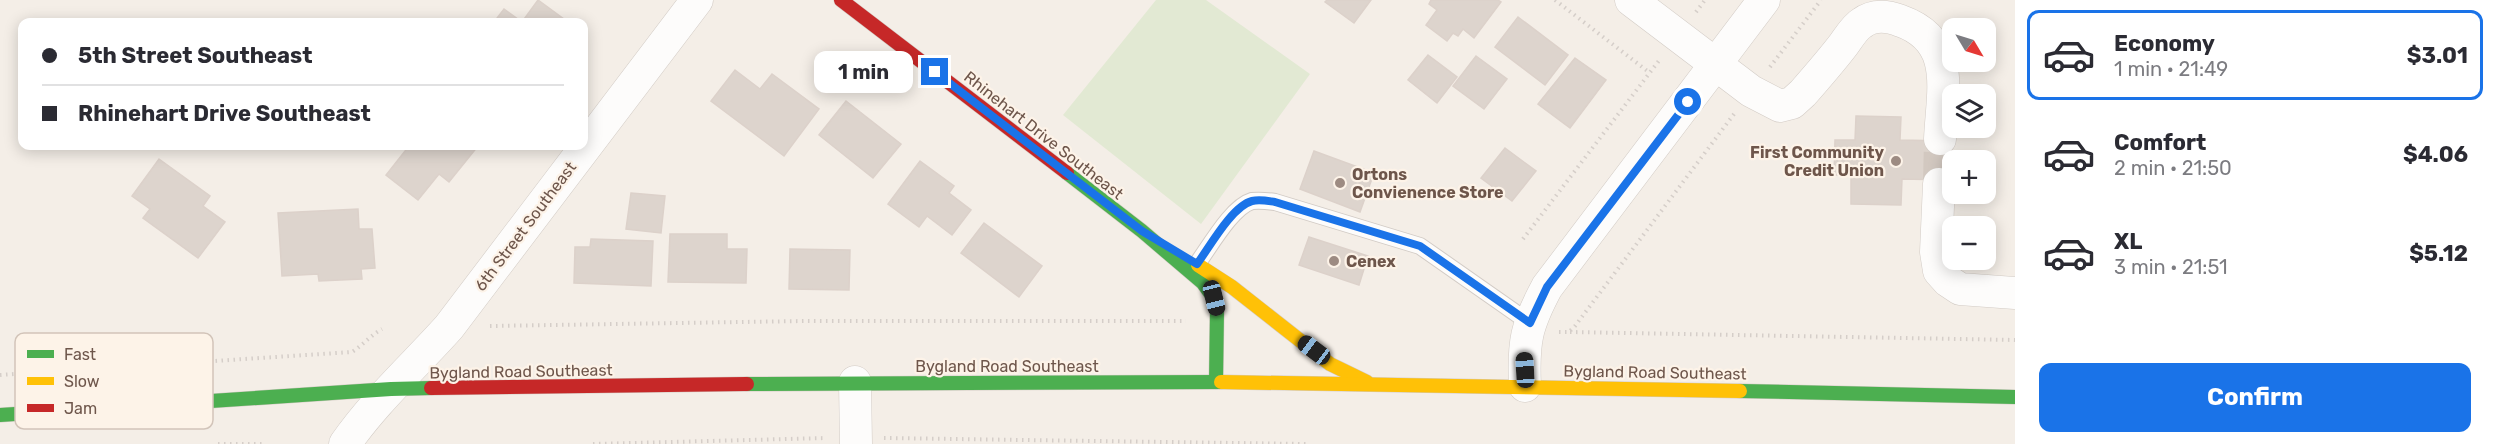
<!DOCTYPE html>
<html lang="en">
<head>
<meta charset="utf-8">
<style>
	body { margin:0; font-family:Rubik,sans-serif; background:#f2f2f3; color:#2b2b33; height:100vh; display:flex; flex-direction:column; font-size:22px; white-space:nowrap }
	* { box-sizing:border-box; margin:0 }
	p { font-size:20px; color:#7c7c81 }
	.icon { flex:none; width:33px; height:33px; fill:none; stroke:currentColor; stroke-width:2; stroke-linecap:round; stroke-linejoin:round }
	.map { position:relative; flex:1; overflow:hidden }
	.drawer { display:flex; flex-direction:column; background:#fff; width:480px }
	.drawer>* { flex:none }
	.top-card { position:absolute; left:18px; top:18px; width:570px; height:132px; border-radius:12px; box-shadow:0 3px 15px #0003; display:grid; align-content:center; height:132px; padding:0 24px; background:#fff }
	.needle { width:39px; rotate:128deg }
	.controls { position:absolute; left:1942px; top:18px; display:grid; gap:12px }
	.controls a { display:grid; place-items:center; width:54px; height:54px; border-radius:12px; background:#fff; box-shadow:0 3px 15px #0003; font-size:30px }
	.end { position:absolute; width:27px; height:27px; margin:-14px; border:8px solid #1a73e8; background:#fff; box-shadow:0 0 0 3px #fff }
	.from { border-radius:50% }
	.bubble { position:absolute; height:42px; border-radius:12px; background:#fff; box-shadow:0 3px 15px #0003; font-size:20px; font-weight:700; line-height:42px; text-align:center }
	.car { position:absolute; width:18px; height:36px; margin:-18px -9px; border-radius:8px; box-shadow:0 0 4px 2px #0007; background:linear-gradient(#222 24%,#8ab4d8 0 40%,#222 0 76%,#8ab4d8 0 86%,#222 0) }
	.top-card b { display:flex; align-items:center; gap:21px; height:57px; font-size:22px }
	.top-card b+b { border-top:2px solid #e1e1e2 }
	.top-card i { width:15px; height:15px; background:#2b2b33 }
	ul { padding:10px 0 0; list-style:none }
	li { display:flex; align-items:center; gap:18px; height:90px; margin:0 12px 9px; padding:0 12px; border:3px solid transparent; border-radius:12px }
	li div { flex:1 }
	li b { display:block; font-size:22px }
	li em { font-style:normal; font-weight:700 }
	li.selected { border-color:#1a73e8 }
	li>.icon { width:54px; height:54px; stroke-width:1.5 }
	.button { display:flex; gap:12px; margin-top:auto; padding:12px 24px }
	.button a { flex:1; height:69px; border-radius:12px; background:#1a73e8; color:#fff; font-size:24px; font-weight:700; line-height:69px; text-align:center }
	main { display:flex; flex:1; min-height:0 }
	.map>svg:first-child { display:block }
</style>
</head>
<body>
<main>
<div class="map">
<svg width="2015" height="444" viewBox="0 0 2015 444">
	<rect width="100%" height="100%" fill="#f4eee7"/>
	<path fill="#e2e9d3" d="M1156,0H1206L1310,74L1201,224L1063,115Z"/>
	<g fill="#ddd4cd" stroke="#dcd1ca" stroke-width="1.5">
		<path d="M538,0L568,22H494L504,9L522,22Z"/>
		<path d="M1327,0H1371L1354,23L1325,2Z"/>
		<path d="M1431,0H1498L1501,2L1474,38L1463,29L1458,36L1453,33L1447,41L1426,25L1437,10L1429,4Z"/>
		<path d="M1518,17L1568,55L1545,85L1495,47Z"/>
		<path d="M1428,55L1457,77L1437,103L1408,80Z"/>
		<path d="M1476,56L1507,79L1484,109L1453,86Z"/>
		<path d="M1575,58L1606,80L1570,128L1538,104Z"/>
		<path d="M735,70L760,89L772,74L819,109L784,156L711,101Z"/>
		<path d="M846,101L901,144L873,178L819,135Z"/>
		<path d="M1856,116L1901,117L1900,140L1948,141L1947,180L1902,179L1901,205L1851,204V175H1834L1835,140H1855Z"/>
		<path d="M409,146H478L449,182L439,174L418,200L386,175Z"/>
		<path d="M1505,148L1536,171L1512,201L1481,178Z"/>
		<path d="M1314,151L1374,173L1360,212L1300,189Z"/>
		<path d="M159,159L210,196L203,206L225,222L198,258L143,218L150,209L132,196Z"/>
		<path d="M920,161L954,186L949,193L971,210L952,235L927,216L919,227L888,204Z"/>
		<path d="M631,193L665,196L661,233L626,229Z"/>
		<path d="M358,209L359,229H372L375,268L361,269L362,279L319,281L318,274L282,276L278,213Z"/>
		<path d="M984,223L1042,266L1019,297L961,253Z"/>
		<path d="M670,234H727V249H747L746,283L668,282Z"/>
		<path d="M1309,237L1368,256L1359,285L1299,265Z"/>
		<path d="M591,239L653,241L651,286L574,283L575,247H590Z"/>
		<path d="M790,249L850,250L849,290L789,289Z"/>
	</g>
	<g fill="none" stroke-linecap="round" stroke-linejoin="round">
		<path stroke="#d2c8c0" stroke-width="32" stroke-dasharray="32 16" stroke-linecap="butt" d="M1939,184L1940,139"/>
		<g stroke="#d2cbc5" stroke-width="18">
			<path id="lane" d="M1194,268C1208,250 1231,207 1252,201C1260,200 1268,201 1275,202L1420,246L1530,323"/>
		</g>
		<g stroke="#d2cbc5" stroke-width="33">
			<g id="street">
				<path d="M1631,0L1751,91L1780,106L1792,103L1803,93C1817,77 1831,61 1844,44C1849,37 1855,27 1862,23C1874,14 1888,16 1901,21C1957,41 1942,92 1940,139"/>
				<path d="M1939,184L1936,252L1939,271L1948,281L1960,289L2015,293"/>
				<path d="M855,382L856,444"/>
				<path d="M1525,386C1523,342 1526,326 1547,287L1764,0"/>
				<path d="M345,444C375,401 414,366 449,327L697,0"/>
			</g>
		</g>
		<g stroke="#d3cbc4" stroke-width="15">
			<g id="fast">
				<path d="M1067,173L1142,231L1203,283L1214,298L1217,310L1216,382"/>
				<path d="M747,384L1221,382"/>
				<path d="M1740,391L2015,397"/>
				<path d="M0,415L391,389L431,388"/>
			</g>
		</g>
		<g stroke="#d3cbc4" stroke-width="15">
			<g id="slow">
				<path d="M1198,265L1232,287L1330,364L1367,382"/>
				<path d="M1221,382L1740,391"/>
			</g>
		</g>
		<g stroke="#d3cbc4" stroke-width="15">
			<g id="jam">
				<path d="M841,0L1067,173"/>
				<path d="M431,388L747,384"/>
			</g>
		</g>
		<g stroke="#d5cec9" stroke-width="4" stroke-dasharray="1.5 4.5" stroke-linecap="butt">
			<path d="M1555,0L1650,73"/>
			<path d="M1696,12L1705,0"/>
			<path d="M1770,67L1821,0"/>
			<path d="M1523,239L1661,58"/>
			<path d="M490,326L804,321H1186"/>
			<path d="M1559,332H1569L1575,326L1734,114"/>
			<path d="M1570,332L2015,340"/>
			<path d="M0,375L352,352C363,345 371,335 382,329"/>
			<path d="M884,438L1306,444"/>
			<path d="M218,444H262"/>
			<path d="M593,444L826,438"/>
		</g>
		<use href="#lane" stroke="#fdfcfb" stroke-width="16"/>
		<use href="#street" stroke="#fdfcfb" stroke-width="32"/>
		<use href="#fast" stroke="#4caf50" stroke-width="14"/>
		<use href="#slow" stroke="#ffc107" stroke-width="14"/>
		<use href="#jam" stroke="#c62828" stroke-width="14"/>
	</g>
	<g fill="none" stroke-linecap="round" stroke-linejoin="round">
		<path stroke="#1a73e8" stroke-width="8" d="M935,72L1142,231L1197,264C1209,248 1232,206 1252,201C1260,199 1268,201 1275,202L1420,246L1530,323L1547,287L1688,102"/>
	</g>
	<g fill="#9d8b82" stroke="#fdf3e8" stroke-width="2">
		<circle cx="1896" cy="161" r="6"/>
		<circle cx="1340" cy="183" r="6"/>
		<circle cx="1334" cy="261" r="6"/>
	</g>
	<g text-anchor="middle" stroke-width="4.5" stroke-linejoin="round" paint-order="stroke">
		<g font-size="16" fill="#6e564b" stroke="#fdf3e8">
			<text transform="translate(1044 135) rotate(38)" y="6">Rhinehart Drive Southeast</text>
			<text transform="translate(525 226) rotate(-53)" y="6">6th Street Southeast</text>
			<text x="1007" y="372">Bygland Road Southeast</text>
			<text transform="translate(521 371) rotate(-1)" y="6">Bygland Road Southeast</text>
			<text transform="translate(1655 372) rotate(1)" y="6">Bygland Road Southeast</text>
		</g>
		<g font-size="16" font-weight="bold" fill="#6e564b" stroke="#fdf3e8" text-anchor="start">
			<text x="1884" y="158" text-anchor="end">First Community<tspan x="1884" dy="18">Credit Union</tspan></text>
			<text x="1352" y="180">Ortons<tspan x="1352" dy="18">Convienence Store</tspan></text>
			<text x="1346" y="267">Cenex</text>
		</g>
	</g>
	<rect x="15" y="333" width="198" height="96" rx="9" fill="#fdf3e8" stroke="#d2c4b9" stroke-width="1.5"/>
	<rect x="27" y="350" width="27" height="8" fill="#4caf50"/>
	<rect x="27" y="377" width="27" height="8" fill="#ffc107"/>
	<rect x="27" y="404" width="27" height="8" fill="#c62828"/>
	<g font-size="16" fill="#6e564b">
		<text x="64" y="360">Fast</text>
		<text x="64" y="387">Slow</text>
		<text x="64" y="414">Jam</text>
	</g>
</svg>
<div class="controls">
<a><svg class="needle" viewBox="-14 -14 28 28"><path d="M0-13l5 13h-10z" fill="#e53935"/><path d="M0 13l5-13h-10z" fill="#7c7c81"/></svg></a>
<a><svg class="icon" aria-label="layers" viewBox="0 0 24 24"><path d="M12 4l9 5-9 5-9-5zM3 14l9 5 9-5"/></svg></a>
<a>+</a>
<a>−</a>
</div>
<i class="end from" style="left:1688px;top:102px"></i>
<i class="end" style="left:935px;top:72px"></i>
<div class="bubble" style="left:814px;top:51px;width:99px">1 min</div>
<i class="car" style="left:1214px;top:298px;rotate:166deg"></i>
<i class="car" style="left:1314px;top:350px;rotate:307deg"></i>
<i class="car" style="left:1525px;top:370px;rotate:357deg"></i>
<div class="top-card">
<b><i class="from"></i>5th Street Southeast</b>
<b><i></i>Rhinehart Drive Southeast</b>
</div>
</div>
<section class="drawer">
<ul>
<li class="selected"><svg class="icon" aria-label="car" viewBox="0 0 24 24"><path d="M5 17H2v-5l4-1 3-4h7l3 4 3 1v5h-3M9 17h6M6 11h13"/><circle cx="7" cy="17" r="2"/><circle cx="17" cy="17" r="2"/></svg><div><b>Economy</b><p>1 min · 21:49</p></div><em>$3.01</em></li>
<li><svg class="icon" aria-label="car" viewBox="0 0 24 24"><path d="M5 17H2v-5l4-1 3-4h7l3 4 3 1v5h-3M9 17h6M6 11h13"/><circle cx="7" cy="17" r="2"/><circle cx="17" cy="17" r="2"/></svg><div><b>Comfort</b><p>2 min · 21:50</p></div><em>$4.06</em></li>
<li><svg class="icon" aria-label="car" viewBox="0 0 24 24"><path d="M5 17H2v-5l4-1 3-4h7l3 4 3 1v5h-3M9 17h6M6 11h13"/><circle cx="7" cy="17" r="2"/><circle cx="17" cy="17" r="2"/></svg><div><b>XL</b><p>3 min · 21:51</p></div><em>$5.12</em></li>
</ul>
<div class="button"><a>Confirm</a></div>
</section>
</main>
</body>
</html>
